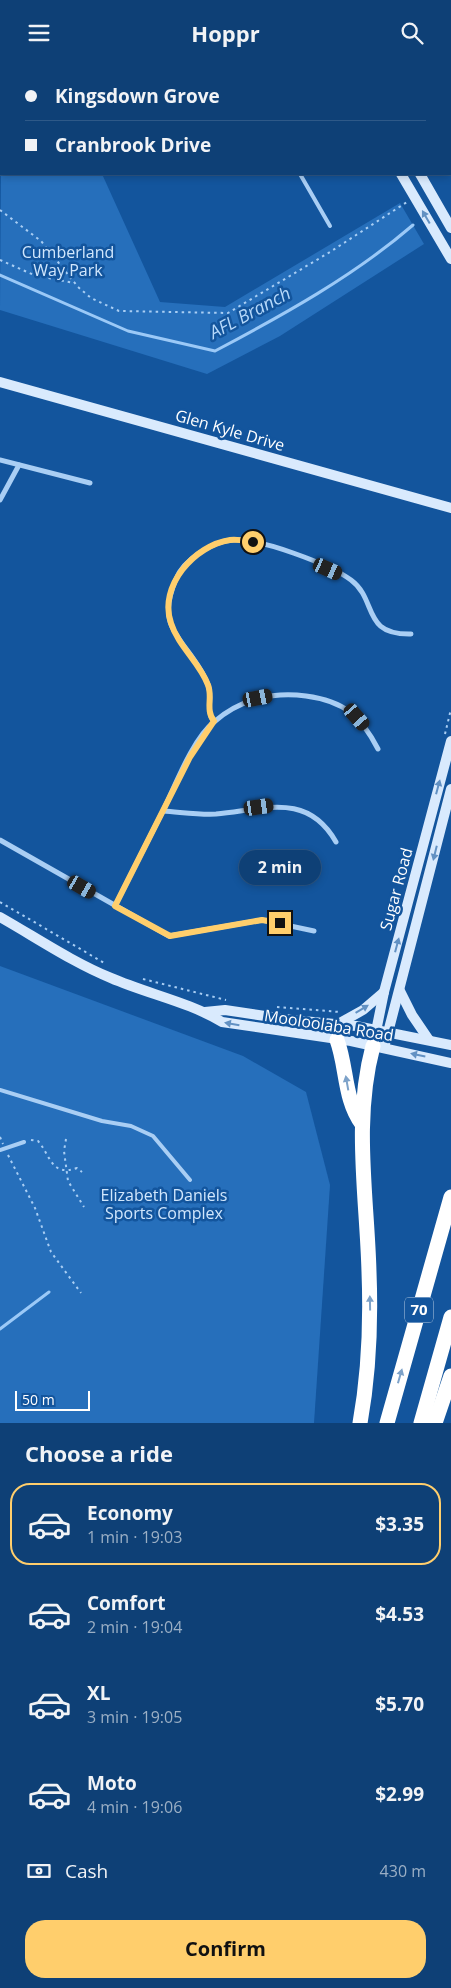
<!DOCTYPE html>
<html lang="en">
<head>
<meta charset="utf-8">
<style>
	body { margin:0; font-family:"Open Sans",sans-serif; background:#17477b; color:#f1f3f6; height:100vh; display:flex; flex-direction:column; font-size:19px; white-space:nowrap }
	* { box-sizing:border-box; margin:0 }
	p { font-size:16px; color:#9bafc5 }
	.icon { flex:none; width:28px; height:28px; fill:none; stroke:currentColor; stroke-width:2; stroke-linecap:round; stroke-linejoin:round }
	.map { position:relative; height:1358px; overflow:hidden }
	.drawer { display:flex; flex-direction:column; background:#0e4076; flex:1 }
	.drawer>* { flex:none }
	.top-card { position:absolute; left:0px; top:0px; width:451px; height:110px; box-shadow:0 2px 8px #0003,0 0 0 1px #2e5988; display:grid; align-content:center; height:110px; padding:0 25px; background:#0e4076 }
	.scale { position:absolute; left:15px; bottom:12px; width:75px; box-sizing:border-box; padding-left:5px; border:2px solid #fff; border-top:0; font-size:14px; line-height:18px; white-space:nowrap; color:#fff; -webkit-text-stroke:4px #13559d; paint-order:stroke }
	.end { position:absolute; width:22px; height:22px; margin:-11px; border:6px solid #ffce6c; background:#111; box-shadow:0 0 0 2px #111 }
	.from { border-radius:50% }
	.bubble { position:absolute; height:35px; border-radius:18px; background:#0e4076; box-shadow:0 2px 8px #0003,0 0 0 1px #2e5988; font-size:16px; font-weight:700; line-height:35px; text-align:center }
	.car { position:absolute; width:15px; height:30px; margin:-15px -8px; border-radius:6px; box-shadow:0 0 4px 1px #0007; background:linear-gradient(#222 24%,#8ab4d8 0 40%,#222 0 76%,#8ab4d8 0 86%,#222 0) }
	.top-card b { display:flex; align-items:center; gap:18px; height:48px; font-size:19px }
	.top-card b+b { border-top:1px solid #2e5988 }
	.top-card i { width:12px; height:12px; background:#f1f3f6 }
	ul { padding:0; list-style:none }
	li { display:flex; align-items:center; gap:15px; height:82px; margin:0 10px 8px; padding:0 15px; border:2px solid transparent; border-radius:20px }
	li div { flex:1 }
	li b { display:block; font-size:19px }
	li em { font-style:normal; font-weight:700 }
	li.on { border-color:#ffce6c }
	li>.icon { width:45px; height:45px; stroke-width:1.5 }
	h2 { padding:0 25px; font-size:22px; line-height:60px }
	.pay { display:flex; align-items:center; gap:12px; height:55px; padding:0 25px; font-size:19px }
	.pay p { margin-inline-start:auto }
	.button { display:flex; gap:10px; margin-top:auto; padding:10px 25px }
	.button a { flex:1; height:58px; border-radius:20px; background:#ffce6c; color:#111; font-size:20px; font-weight:700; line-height:58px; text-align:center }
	header { display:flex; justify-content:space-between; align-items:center; height:65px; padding:0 25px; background:#0e4076; font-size:22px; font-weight:700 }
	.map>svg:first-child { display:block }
</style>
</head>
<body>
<header><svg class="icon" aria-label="menu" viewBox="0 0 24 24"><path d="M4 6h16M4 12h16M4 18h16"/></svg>Hoppr<svg class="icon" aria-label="search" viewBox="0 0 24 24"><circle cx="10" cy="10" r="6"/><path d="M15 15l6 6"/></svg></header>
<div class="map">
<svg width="451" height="1358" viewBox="0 0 451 1358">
	<rect width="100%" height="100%" fill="#13559d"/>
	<g fill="#266fbb">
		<path d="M1,100V109H102L160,237L225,242L400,138L424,179L280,271L207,309L0,245Z"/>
		<path d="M0,901L243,991L306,1027L330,1120L314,1358H0Z"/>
	</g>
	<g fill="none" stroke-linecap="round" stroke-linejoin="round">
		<g stroke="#9bc9f7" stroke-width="3">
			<path d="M0,210L128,266L215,286C283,250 354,211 413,160"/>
			<path d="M0,1264L49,1227"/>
		</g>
		<g stroke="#a9cef4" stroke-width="2" stroke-dasharray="2.5 4" stroke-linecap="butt">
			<path d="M0,145L41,176L78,222L91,233L119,246L228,248L330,187L407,137"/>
			<path d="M0,195L34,210L74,218"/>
			<path d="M445,669L451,644"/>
			<path d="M0,837L106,899"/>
			<path d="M143,914L226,935"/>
			<path d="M277,942L340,947"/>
			<path d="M0,1072L3,1079"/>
			<path d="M66,1074L64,1086L68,1116L84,1142"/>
			<path d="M31,1075L38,1076C51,1091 51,1112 77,1103L82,1107"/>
			<path d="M8,1090L35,1143L51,1187L81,1228"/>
		</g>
		<g stroke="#a9cef4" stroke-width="4">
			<path d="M0,21L1,20"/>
			<path d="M300,109L330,161"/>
			<path d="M0,1025L102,1056L131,1061L153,1071L190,1115"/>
			<path d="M0,1085L24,1077"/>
		</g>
		<g stroke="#a9cef4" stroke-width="5">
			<path d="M314,1L316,0"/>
			<path d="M0,395L90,418"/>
			<path d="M0,435L19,400"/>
			<path d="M214,657C205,645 213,633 208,620C201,599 182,582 172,562C165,547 170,528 176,514C183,495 213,476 233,475C260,473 329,499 351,515C378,535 361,570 411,569"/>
			<path d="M163,746C180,747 199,750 216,749C263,745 307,726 336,777"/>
			<path d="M0,775L169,871L262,855L314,866"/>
			<path d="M115,841C131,809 147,777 163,746C175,721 193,673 214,657C239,635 273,626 306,631C344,636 361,651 378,684"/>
		</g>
		<g stroke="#d9eafd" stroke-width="10">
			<path d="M339,0L340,1"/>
			<path d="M359,0V1"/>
			<path d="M302,1L304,0"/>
			<path d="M401,109L451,194"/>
			<path d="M420,109L451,163"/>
			<path d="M0,317L451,443"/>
			<path d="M0,852C37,873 72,897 111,913C148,929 189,937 222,957L351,976L451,998"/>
			<path d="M400,926L412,950L429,975"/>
			<path d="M205,947L225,945L292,955L356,961L451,980"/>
			<path d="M338,959L363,945L384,927"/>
			<path d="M373,981L384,927L451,676"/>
			<path d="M384,983L451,724"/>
		</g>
		<g stroke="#fff" stroke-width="15">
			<path d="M337,975C347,1002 344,1035 362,1059"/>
			<path d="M360,1358C369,1308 371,1258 369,1207C367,1131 353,1056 373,981"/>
			<path d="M387,1358L451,1132"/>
			<path d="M421,1358L451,1252"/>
			<path d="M435,1358L451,1311"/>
		</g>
	</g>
	<defs><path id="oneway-solid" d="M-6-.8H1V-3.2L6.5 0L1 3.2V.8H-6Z" transform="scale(1.25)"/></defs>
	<g fill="#6291c3">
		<use href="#oneway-solid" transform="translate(426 152) rotate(-120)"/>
		<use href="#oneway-solid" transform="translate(438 722) rotate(-75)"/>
		<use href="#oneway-solid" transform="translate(435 788) rotate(104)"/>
		<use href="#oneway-solid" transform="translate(397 880) rotate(-75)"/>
		<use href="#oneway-solid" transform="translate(362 944) rotate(-31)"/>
		<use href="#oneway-solid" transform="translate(232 959) rotate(-170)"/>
		<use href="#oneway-solid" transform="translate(418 990) rotate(-168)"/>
	</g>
	<g fill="#7da2c9">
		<use href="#oneway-solid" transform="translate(347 1018) rotate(-100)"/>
		<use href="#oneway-solid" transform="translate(370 1238) rotate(-91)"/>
		<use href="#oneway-solid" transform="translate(400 1311) rotate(-74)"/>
	</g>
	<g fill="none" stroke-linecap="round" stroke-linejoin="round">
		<path stroke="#ffce6c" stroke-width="6" d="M253,477C246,476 238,474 230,475C195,480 158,521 171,558C178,581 200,598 208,620C213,632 205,645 214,656L190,692L115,841L170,871L262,855L280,858"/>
	</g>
	<g text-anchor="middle" stroke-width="5" stroke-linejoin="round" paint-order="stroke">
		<rect fill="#13559d" stroke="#b8cce2" stroke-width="1" x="405" y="1232.5" width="28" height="25" rx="4"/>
		<g font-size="15" font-weight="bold" fill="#fff">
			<text x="419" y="1250">70</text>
		</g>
		<g font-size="16" fill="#d1e7fd" stroke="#13559d">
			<text x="68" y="193">Cumberland<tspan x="68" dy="18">Way Park</tspan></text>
			<text x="164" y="1136">Elizabeth Daniels<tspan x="164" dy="18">Sports Complex</tspan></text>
		</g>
		<g font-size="16" fill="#fff" stroke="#13559d">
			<text transform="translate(230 365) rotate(16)" y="6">Glen Kyle Drive</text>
			<text transform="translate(396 824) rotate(-75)" y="6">Sugar Road</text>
			<text transform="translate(329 960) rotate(9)" y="6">Mooloolaba Road</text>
		</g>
		<g font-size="18" font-style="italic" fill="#b5d8fa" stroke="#13559d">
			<text transform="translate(250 248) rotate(-28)" y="6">AFL Branch</text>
		</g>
	</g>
</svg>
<div class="scale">50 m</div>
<i class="end from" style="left:253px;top:477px"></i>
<i class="end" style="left:280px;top:858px"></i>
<div class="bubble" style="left:239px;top:785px;width:82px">2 min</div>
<i class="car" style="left:328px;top:504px;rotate:114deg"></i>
<i class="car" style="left:258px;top:633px;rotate:79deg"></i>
<i class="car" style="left:357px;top:652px;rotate:139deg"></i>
<i class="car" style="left:259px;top:742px;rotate:82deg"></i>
<i class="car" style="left:82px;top:822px;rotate:120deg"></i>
<div class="top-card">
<b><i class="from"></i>Kingsdown Grove</b>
<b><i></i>Cranbrook Drive</b>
</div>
</div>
<section class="drawer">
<h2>Choose a ride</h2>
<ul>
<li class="on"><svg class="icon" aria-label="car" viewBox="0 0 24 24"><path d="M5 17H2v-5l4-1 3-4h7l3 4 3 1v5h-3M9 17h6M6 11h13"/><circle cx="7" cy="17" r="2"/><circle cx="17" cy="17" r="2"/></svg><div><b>Economy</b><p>1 min · 19:03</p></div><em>$3.35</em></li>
<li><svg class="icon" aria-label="car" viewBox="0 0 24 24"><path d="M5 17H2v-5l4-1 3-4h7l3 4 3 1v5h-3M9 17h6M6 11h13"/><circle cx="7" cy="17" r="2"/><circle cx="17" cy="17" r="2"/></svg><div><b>Comfort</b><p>2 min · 19:04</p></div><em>$4.53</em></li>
<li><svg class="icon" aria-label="car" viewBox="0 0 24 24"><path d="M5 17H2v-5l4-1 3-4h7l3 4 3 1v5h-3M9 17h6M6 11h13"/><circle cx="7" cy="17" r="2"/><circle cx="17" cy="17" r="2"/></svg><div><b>XL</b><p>3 min · 19:05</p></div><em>$5.70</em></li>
<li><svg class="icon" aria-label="car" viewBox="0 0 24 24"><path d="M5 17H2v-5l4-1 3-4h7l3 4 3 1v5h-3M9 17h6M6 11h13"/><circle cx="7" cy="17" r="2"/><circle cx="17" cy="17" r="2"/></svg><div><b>Moto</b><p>4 min · 19:06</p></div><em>$2.99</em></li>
</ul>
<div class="pay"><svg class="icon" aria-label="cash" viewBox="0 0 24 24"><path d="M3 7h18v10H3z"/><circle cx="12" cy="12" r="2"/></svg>Cash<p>430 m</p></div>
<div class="button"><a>Confirm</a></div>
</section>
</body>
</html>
